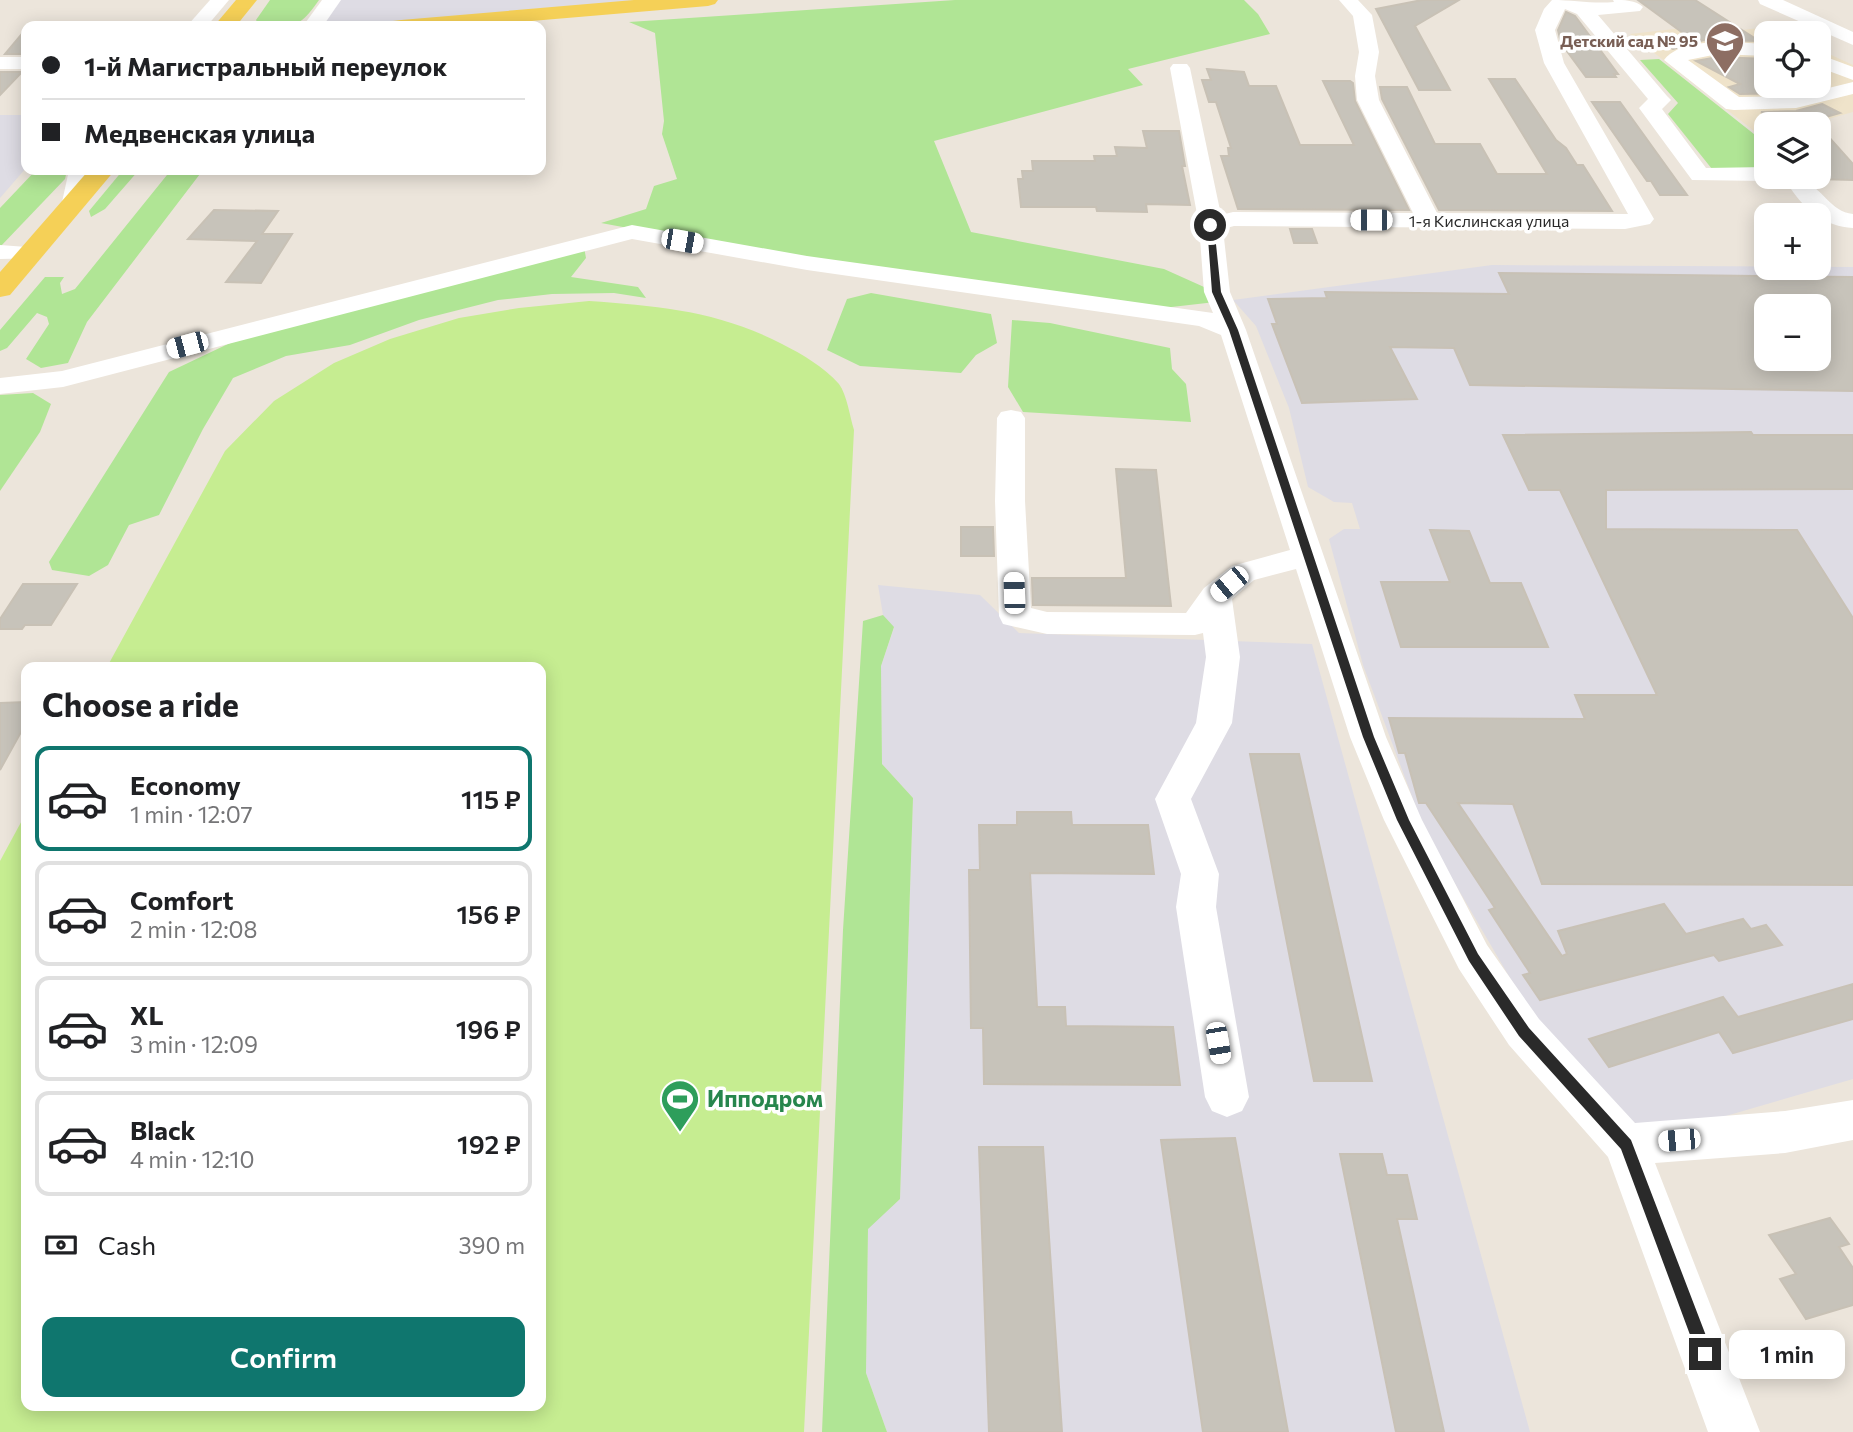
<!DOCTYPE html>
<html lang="en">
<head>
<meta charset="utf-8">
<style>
	body { margin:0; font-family:Commissioner,sans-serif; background:#f6f6f6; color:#202124; height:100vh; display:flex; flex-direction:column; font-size:26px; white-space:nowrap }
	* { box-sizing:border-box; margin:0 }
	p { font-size:23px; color:#757577 }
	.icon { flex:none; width:38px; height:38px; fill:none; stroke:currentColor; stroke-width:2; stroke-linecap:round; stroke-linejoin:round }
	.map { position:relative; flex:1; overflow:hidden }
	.side { position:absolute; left:21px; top:662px; width:525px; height:749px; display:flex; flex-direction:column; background:#fff; border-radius:14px; box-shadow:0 4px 18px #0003 }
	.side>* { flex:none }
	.banner { position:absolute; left:21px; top:21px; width:525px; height:154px; border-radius:14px; box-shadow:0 4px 18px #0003; display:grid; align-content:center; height:154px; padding:0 21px; background:#fff }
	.controls { position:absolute; left:1754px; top:21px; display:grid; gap:14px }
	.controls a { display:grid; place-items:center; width:77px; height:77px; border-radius:14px; background:#fff; box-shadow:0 4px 18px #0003; font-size:35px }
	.end { position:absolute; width:32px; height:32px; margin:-16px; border:9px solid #2a2a2a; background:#fff; box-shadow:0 0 0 4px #fff }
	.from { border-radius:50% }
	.bubble { position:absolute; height:49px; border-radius:14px; background:#fff; box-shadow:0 4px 18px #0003; font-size:23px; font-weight:600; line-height:49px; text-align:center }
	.car { position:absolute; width:21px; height:42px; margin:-21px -10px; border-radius:9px; box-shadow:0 0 5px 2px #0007; background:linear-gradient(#fff 24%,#345 0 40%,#fff 0 76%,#345 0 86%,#fff 0) }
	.banner b { display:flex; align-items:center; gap:24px; height:66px; font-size:26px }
	.banner b+b { border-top:2px solid #e0e0e0 }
	.banner i { width:18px; height:18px; background:#202124 }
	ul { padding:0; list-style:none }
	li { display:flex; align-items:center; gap:21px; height:105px; margin:0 14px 10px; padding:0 7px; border:4px solid #e0e0e0; border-radius:14px }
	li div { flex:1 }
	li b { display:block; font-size:26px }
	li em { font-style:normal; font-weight:600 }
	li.current { border-color:#0f766e }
	li>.icon { width:63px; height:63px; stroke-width:1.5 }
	h2 { padding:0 21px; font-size:32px; line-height:84px }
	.pay { display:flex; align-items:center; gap:18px; height:77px; padding:0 21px; font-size:26px }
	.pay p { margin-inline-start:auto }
	.action { display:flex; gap:14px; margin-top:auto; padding:14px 21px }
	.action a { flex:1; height:80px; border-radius:14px; background:#0f766e; color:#fff; font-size:28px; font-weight:600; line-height:80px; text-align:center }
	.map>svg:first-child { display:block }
</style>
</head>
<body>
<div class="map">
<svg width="1853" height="1432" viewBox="0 0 1853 1432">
	<rect width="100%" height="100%" fill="#ece5db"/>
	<g fill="#dedce4" fill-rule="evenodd">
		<path d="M330,0H654L384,26H313Z"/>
		<path d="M0,115H26V168L0,198Z"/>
		<path d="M1492,265L1853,267V1079L1626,1145L1528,1009L1426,834L1363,665L1329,539L1344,529H1360L1352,503L1334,502L1308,487L1289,408L1256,326L1233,300ZM1766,306H1818V359H1766Z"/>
		<path d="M878,585L980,595L1019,633L1312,644L1530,1432H887L866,1373L868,1228L900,1199L913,798L882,764L881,666L894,628L883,615Z"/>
	</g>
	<path fill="#efe3ca" d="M1770,27L1784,33H1766V86H1818V49L1853,65V112L1810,124H1766V137L1763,138L1630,34L1683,28L1695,35Z"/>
	<g fill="#b0e595">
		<path d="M270,0H319C301,26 292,31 259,25L256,20Z"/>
		<path d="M955,0H1244L1258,14L1270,34L1128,69L1143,85L934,141L971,232L1164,269L1233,300L1154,309L819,263L601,223L646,209L654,186L677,179L662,134L664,121L655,33L629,22Z"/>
		<path d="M1659,59L1759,138L1766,144V169H1712L1668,114L1678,103L1640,60Z"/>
		<path d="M36,170H67L65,179L0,247V208Z"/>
		<path d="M123,170H139L105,209L91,217L89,211Z"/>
		<path d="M171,170H203L87,322L68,363L41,368L26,359L49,324L47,317L37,313L7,348L0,351V330L45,277H64L60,283L62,294L75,289Z"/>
		<path d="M584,247L586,258L571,277L638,287L646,298L614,293L552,294L498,300L419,320L350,345L286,356L233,378L203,429L159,515L129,525L108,565L89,576L52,570L49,562L169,372L249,334Z"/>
		<path d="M871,293L991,314L997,343L976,355L961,373L860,366L827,350L847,299Z"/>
		<path d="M1012,320L1050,323L1170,348L1172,369L1186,384L1191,422L1023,412L1008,387Z"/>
		<path d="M33,393L51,404L40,432L0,491V395Z"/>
		<path d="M883,615L894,627L881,666L882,764L913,798L900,1199L868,1229L866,1373L887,1432H822L843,930L863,621Z"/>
	</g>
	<path fill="#c6ed91" d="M589,301C660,306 718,311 782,344C802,354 824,367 839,384C847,395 850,417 854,430L804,1432H0V861L26,813V1405H541V667H107L225,451L274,401L334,363L390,339L459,318L519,308Z"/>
	<g fill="#c7c3ba" stroke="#c8c1b5" stroke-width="2" fill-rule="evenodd">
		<path d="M1422,0H1459L1415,26L1450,90H1419L1376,9Z"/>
		<path d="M1638,0H1695L1759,41L1704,40L1673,49L1655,40L1687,36Z"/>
		<path d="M1566,12L1575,16L1618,74H1614L1616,77H1586L1561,43L1558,30Z"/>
		<path d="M26,29V54H5Z"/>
		<path d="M1718,57L1766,59V86H1783L1798,93L1740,94L1729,87L1740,84L1696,61Z"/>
		<path d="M1207,69L1244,72L1249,86H1276L1300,145H1354L1323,81H1350L1353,83L1355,101L1409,210L1238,209L1221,156H1229L1228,148H1231L1216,102H1209L1202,80H1211Z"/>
		<path d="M0,72H22L0,95Z"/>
		<path d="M1489,79H1515L1556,140L1566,148L1577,165H1583L1612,211L1439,210L1382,99L1380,87H1407L1435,144H1480L1497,174H1547Z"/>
		<path d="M1592,102H1620L1687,195H1660L1651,181H1647Z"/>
		<path d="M1822,104L1840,113L1801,124H1785L1761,112L1796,111Z"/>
		<path d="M1818,125L1853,164V180L1818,179Z"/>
		<path d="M1143,131H1179L1185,166H1182L1190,205L1146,204L1147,212L1097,211L1096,207H1021L1018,179H1023L1022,171H1033L1032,161H1095L1094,156H1117L1115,147L1147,148Z"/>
		<path d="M214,210L278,211L262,234H292L261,283L226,282L257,241L188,239Z"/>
		<path d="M1290,229H1312L1317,243H1294Z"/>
		<path d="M1499,273L1853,277V391L1470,385L1454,348L1390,347L1417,399L1302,403L1272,324H1277L1268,299L1327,298L1325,292L1509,294ZM1766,306H1818V368H1783L1780,364H1766Z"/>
		<path d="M1751,432L1753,435H1853V489L1606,490V529L1797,530L1853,618V885L1542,884L1513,804L1458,803L1562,956L1567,954L1558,931L1664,904L1686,934L1743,919L1751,929L1766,925L1782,945L1719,961L1714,955L1540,1000L1523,975L1530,973L1489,910L1495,908L1426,803H1419L1405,753H1399L1389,718L1585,719L1575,695H1657L1560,490H1529L1503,435Z"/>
		<path d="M1116,469L1156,470L1171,606L1033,605L1032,578H1126Z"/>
		<path d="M961,527H993L994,556H961Z"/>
		<path d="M1430,530L1469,531L1490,583H1521L1548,647H1401L1381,582H1450Z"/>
		<path d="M23,584H77L51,625H25L22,629H0V619Z"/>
		<path d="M26,702V723L0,770V703Z"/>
		<path d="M1250,754H1299L1372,1081H1314Z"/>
		<path d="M1017,812H1071L1072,825H1148L1154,874L1030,873L1037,1007H1065L1066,1026L1173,1027L1180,1085L984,1084L983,1028H971L969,870H980L979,825H1017Z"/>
		<path d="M1853,984V1019L1733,1053L1719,1032L1609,1067L1589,1039L1723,997L1738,1017Z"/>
		<path d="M1235,1138L1288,1432H1203L1161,1140Z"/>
		<path d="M979,1147H1043L1062,1432H989Z"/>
		<path d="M1340,1154H1382L1387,1175H1407L1417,1219H1397L1444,1432H1396Z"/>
		<path d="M1830,1218L1849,1244L1839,1247L1853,1268V1305L1806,1319L1780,1279L1796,1274L1769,1235Z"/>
	</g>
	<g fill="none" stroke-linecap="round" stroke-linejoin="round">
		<g fill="#fff" fill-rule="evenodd">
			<path d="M210,0H229L207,26H187Z"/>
			<path d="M322,0H341L323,26H303Z"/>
			<path d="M1339,0H1358L1372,15L1379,52L1375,76L1379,100L1437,213L1628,214L1544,63L1535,30L1544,9L1552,0C1574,0 1593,4 1614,2L1613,0C1624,0 1636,0 1643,7L1640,11L1598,15L1667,96L1671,100L1662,109L1706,168L1766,167V177H1776L1766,181L1692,180L1639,108L1648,99L1577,14L1565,9L1555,30L1564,63L1654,219L1650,224L1625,229L1234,226L1223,229L1230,292L1246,330L1386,737L1422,820L1487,945L1539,1019L1635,1123L1785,1111L1853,1100V1140L1785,1153L1655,1163L1760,1432H1708L1608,1157L1509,1045L1459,969L1384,820L1350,737L1296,569L1254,580L1232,599L1240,657L1232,723L1191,799L1219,874L1216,907L1249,1097L1242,1111L1227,1117L1212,1111L1205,1097L1176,907L1181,874L1155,799L1196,723L1206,657L1203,633L1195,635L1047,634L1003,624L999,616L995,501L997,418L1001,412L1011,410L1021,412L1025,418V501L1031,608L1047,612L1186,613L1204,588L1232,566L1290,550L1221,335L1199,326L807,270L632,239L63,387L0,394V378L62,371L632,225L807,256L1213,313L1204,292L1199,225L1170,68L1173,64H1187L1190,68L1221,215L1233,212L1413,213L1357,100L1355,76L1359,52L1353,16Z"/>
			<path d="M1758,0H1783L1853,32V45L1760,4Z"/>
			<path d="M1731,42L1766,44V56L1718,54L1688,60L1739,97L1796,96L1853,82V94L1796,108L1734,110L1726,109L1664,60C1678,42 1710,42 1731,42Z"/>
			<path d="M1818,54L1853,67V80L1818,67Z"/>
			<rect x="0" y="57" width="26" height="12"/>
			<path d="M69,170H91L86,202L82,207H66L62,202Z"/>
			<path d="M1803,182C1823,187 1830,212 1853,214V228C1825,226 1807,212 1791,189L1795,184Z"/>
			<path d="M0,245L40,248L43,253L40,258L0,259Z"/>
		</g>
		<g fill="#f5d057" fill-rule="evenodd">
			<path d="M236,0H257L236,26H214Z"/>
			<path d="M634,0H718L715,4L708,6L474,26H390L393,21L401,20Z"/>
			<path d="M89,170H115L10,295L0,297V272Z"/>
		</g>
	</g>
	<path fill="#2a2a2a" d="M1210,223L1214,225L1221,292L1238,330L1374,737L1409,820L1478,954L1529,1028L1631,1140L1713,1354L1710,1359L1705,1362L1699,1359L1621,1149L1519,1036L1469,961L1397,820L1363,737L1229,330L1212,292L1207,225Z"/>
	<defs>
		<g id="school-pin" transform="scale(2.0125)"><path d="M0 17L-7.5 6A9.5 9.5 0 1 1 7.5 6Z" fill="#8d6e63" stroke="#fff"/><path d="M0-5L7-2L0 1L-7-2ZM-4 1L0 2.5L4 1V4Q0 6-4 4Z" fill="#fff"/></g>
		<g id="stadium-pin" transform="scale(2.0125)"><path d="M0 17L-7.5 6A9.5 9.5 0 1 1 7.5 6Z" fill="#2e9e5b" stroke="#fff"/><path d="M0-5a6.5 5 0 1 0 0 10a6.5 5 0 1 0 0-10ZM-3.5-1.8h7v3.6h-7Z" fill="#fff"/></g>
	</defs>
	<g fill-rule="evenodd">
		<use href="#school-pin" x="1725" y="41"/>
		<use href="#stadium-pin" x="680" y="1099"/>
	</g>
	<g text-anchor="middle" stroke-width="7" stroke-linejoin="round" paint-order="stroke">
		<g font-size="16" font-weight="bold" fill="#785e54" stroke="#fff" text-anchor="end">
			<text x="1698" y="47">Детский сад № 95</text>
		</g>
		<g font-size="16" fill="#2a2a2a" stroke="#fff">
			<text x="1489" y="227">1-я Кислинская улица</text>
		</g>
		<g font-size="23" font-weight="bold" fill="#27864d" stroke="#fff" text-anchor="start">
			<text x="707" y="1107">Ипподром</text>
		</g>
	</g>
</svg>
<div class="controls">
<a><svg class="icon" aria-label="locate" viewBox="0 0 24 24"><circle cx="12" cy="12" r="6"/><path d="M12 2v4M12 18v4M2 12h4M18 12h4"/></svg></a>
<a><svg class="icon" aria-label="layers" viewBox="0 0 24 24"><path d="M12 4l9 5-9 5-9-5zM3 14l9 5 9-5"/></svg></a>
<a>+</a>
<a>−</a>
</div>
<i class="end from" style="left:1210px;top:225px"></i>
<i class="end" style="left:1705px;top:1354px"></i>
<div class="bubble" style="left:1729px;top:1330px;width:116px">1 min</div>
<i class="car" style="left:1371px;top:220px;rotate:270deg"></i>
<i class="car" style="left:682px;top:241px;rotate:100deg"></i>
<i class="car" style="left:187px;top:345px;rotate:255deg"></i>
<i class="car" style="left:1229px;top:584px;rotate:230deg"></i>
<i class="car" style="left:1014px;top:593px;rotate:358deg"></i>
<i class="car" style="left:1218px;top:1043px;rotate:170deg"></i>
<i class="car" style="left:1679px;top:1140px;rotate:265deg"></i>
<div class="banner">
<b><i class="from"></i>1-й Магистральный переулок</b>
<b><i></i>Медвенская улица</b>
</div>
<section class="side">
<h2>Choose a ride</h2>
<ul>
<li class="current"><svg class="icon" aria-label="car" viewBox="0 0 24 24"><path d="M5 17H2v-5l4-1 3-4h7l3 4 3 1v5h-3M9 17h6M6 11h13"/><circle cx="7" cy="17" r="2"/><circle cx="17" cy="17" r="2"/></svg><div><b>Economy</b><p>1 min · 12:07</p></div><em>115 ₽</em></li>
<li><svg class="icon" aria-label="car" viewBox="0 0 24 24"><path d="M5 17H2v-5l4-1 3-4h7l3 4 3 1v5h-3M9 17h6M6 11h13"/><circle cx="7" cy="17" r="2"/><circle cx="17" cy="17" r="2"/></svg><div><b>Comfort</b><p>2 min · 12:08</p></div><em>156 ₽</em></li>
<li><svg class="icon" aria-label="car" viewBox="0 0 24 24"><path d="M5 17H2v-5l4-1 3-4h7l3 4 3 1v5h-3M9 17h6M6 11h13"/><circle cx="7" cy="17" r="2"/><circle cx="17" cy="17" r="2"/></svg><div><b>XL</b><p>3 min · 12:09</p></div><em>196 ₽</em></li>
<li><svg class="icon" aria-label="car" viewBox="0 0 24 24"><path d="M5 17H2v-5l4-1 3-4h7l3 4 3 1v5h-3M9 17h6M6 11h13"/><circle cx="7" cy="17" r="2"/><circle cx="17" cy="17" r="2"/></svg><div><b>Black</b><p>4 min · 12:10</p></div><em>192 ₽</em></li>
</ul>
<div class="pay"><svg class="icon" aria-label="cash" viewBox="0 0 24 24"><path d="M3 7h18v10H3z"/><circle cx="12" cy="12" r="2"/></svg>Cash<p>390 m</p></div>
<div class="action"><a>Confirm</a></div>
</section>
</div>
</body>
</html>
